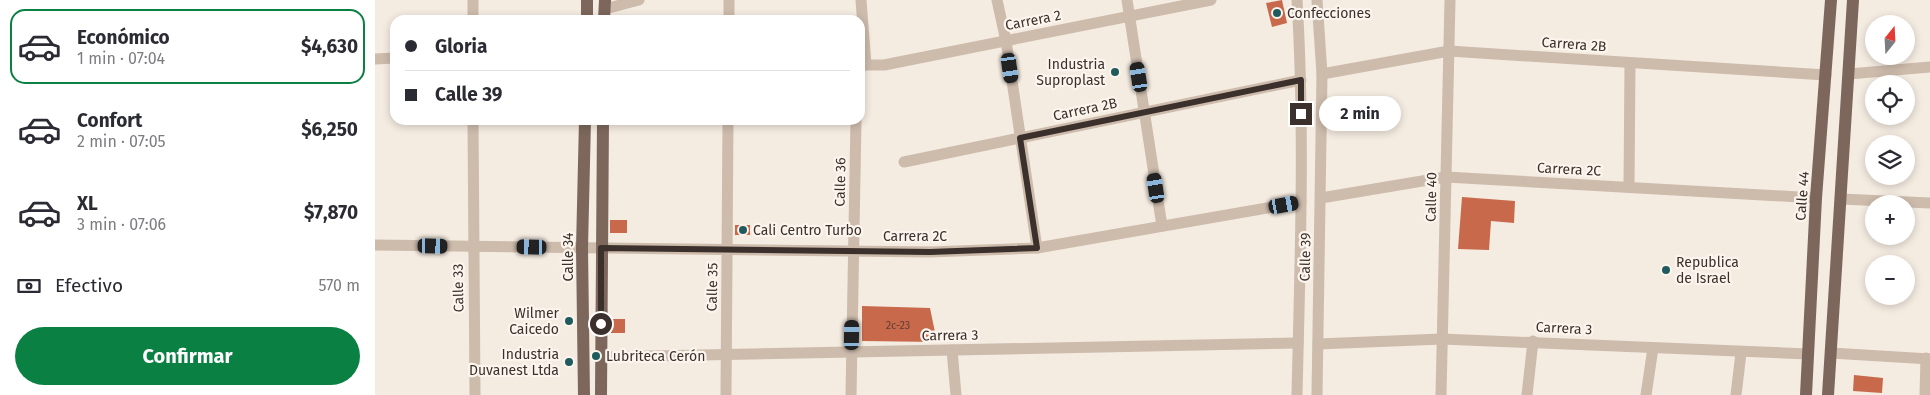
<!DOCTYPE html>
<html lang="es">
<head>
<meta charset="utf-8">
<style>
	body { margin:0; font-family:"Fira Sans",sans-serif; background:#f7f7f7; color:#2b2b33; height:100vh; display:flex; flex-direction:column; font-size:19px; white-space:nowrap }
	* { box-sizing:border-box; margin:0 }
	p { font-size:16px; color:#7c7c81 }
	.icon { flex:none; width:28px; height:28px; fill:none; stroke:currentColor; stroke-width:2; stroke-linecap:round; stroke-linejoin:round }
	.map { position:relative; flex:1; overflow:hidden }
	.drawer { display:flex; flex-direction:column; background:#fff; width:375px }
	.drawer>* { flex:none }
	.guide { position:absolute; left:15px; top:15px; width:475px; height:110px; border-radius:15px; box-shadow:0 2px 8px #0003; display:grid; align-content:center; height:110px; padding:0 15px; background:#fff }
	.needle { width:32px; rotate:18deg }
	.buttons { position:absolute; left:1490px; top:15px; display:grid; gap:10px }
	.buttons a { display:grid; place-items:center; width:50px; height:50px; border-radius:50%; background:#fff; box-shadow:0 2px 8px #0003; font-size:25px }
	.end { position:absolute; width:22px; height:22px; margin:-11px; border:6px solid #3b302b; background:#fff; box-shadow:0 0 0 2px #fff }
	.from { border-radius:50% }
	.bubble { position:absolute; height:35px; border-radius:18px; background:#fff; box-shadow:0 2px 8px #0003; font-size:16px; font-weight:700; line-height:35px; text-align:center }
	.car { position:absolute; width:15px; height:30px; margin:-15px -8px; border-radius:6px; box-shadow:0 0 4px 1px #0007; background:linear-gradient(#222 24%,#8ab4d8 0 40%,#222 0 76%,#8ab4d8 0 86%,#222 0) }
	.guide b { display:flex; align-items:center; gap:18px; height:48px; font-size:19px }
	.guide b+b { border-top:1px solid #e1e1e2 }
	.guide i { width:12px; height:12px; background:#2b2b33 }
	ul { padding:9px 0 0; list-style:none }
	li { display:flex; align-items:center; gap:15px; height:75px; margin:0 10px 8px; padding:0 5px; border:2px solid transparent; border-radius:15px }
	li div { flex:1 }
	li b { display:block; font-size:19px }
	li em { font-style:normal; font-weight:700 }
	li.selected { border-color:#0b8043 }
	li>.icon { width:45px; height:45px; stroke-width:1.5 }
	.pay { display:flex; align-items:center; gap:12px; height:55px; padding:0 15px; font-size:19px }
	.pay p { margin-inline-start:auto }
	.button { display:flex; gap:10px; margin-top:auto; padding:10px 15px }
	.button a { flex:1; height:58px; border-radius:30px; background:#0b8043; color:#fff; font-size:20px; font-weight:700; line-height:58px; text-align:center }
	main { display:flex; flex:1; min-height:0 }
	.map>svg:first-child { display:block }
</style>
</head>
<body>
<main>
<section class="drawer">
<ul>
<li class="selected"><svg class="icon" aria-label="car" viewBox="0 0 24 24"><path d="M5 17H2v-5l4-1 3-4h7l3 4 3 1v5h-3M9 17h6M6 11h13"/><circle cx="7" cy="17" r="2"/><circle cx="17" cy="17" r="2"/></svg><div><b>Económico</b><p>1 min · 07:04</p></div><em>$4,630</em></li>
<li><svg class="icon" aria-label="car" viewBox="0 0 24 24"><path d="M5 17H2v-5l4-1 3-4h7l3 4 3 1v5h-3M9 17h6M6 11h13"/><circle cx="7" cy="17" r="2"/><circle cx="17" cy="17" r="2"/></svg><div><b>Confort</b><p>2 min · 07:05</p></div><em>$6,250</em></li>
<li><svg class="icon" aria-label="car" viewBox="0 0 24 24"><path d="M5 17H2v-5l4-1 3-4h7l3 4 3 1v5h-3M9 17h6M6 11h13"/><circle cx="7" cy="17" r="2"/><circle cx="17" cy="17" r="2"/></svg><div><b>XL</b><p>3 min · 07:06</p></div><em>$7,870</em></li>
</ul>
<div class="pay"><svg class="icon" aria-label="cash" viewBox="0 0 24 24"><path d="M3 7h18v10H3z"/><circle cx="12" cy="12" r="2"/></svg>Efectivo<p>570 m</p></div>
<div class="button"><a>Confirmar</a></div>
</section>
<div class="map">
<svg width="1555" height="395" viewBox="0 0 1555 395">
	<rect width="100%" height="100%" fill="#f4ebe1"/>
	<g fill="#c8694b">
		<path d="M907,0L912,23L897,27L891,3Z"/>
		<path d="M1087,197L1140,201L1139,223L1116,221L1114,250L1083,249Z"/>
		<rect x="235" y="220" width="17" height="13"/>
		<rect x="360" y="225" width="15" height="10"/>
		<path d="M487,306L555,308L562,342L487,341Z"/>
		<rect x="236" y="319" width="14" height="14"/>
		<path d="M1479,375L1508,378L1507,393L1478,391Z"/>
	</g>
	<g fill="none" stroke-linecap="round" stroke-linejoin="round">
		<g stroke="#cdbbac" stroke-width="11">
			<path d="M98,0V20"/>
			<path d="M486,0L491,65"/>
			<path d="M622,0L631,41L662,248"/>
			<path d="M752,0L787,226"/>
			<path d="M922,0C930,132 925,263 922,395"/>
			<path d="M942,0L947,74L942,395"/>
			<path d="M230,9L264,0"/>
			<path d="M354,20V0"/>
			<path d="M0,59L20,58"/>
			<path d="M485,65H509L836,0"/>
			<path d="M947,74L1074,51L1451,75"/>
			<path d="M1474,74L1555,67"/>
			<path d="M98,120L100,395"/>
			<path d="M529,162L926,80"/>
			<path d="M1254,187L1255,63"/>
			<path d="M946,198L1071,177L1441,198"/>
			<path d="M1466,199L1555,203"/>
			<path d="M0,245L555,252L662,248L926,202"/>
			<path d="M943,344L1067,339L1433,354"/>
			<path d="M577,350L581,395"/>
			<path d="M1456,353L1555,359"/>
			<path d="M226,357L923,343"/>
			<path d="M351,395L353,120"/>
			<path d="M476,395L481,120"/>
			<path d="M1066,395L1075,0"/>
			<path d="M1152,395L1158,341"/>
			<path d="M1271,395L1278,348"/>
			<path d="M1361,395L1366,353"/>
			<path d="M1550,395L1551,358"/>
		</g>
		<g stroke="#7d675c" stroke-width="12">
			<path d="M212,20V0"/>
			<path d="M229,20L230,0"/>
			<path d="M209,395L207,248L210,120"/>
			<path d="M226,395L228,120"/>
			<path d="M1431,395L1441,198L1456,0"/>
			<path d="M1453,395L1478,0"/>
		</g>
	</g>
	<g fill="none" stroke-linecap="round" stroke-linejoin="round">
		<path stroke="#3b302b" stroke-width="6" d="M226,324V248L555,252L662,248L645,138L926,80V114"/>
	</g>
	<g fill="#1f5a5e" stroke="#fbf5ee" stroke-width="2">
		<circle cx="902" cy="13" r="5"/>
		<circle cx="740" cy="72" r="5"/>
		<circle cx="368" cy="230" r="5"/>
		<circle cx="1291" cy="270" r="5"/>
		<circle cx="194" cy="321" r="5"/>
		<circle cx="221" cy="356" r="5"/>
		<circle cx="194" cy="362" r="5"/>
	</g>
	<g text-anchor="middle" stroke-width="4.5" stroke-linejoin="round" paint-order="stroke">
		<g font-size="11" fill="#5e3e33">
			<text x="523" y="329">2c-23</text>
		</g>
		<g font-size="14" fill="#3b302b" stroke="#fbf5ee" text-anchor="start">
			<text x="912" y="18">Confecciones</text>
			<text x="730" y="69" text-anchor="end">Industria<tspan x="730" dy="16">Suproplast</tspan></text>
			<text x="378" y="235">Cali Centro Turbo</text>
			<text x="1301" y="267">Republica<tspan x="1301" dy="16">de Israel</tspan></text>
			<text x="184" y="318" text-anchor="end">Wilmer<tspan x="184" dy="16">Caicedo</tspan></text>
			<text x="184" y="359" text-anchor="end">Industria<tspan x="184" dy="16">Duvanest Ltda</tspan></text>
			<text x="231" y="361">Lubriteca Cerón</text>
		</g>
		<g font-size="14" fill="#3b302b" stroke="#fbf5ee">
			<text transform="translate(658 20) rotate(-11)" y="5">Carrera 2</text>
			<text transform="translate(1199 44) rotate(4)" y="5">Carrera 2B</text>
			<text transform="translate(710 109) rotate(-12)" y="5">Carrera 2B</text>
			<text transform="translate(1194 169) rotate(3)" y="5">Carrera 2C</text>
			<text transform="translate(465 182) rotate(-89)" y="5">Calle 36</text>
			<text transform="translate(1427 196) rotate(-86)" y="5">Calle 44</text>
			<text transform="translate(1056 197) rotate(-89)" y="5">Calle 40</text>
			<text x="540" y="241">Carrera 2C</text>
			<text transform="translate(193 257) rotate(-90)" y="5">Calle 34</text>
			<text transform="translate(930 257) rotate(-89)" y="5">Calle 39</text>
			<text transform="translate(337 287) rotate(-89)" y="5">Calle 35</text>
			<text transform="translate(83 288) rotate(-91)" y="5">Calle 33</text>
			<text transform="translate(1189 328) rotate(3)" y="5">Carrera 3</text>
			<text transform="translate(575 335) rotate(-1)" y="5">Carrera 3</text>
		</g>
	</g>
</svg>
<div class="buttons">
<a><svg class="needle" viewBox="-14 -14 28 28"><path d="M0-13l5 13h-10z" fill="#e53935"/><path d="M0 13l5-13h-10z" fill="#7c7c81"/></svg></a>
<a><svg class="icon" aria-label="locate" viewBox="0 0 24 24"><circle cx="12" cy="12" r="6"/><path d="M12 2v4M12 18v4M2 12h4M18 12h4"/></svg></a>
<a><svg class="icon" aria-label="layers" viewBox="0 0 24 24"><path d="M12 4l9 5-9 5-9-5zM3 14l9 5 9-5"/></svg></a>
<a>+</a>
<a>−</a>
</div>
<i class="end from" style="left:226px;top:324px"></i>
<i class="end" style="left:926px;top:114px"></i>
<div class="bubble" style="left:944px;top:96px;width:82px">2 min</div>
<i class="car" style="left:635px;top:68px;rotate:172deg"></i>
<i class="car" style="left:764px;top:77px;rotate:351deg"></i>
<i class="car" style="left:781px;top:188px;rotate:351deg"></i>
<i class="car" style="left:909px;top:205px;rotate:80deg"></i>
<i class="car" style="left:58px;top:246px;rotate:91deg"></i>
<i class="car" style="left:157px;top:247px;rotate:271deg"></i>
<i class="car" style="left:477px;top:335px;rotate:1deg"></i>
<div class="guide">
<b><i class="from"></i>Gloria</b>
<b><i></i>Calle 39</b>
</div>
</div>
</main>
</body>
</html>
